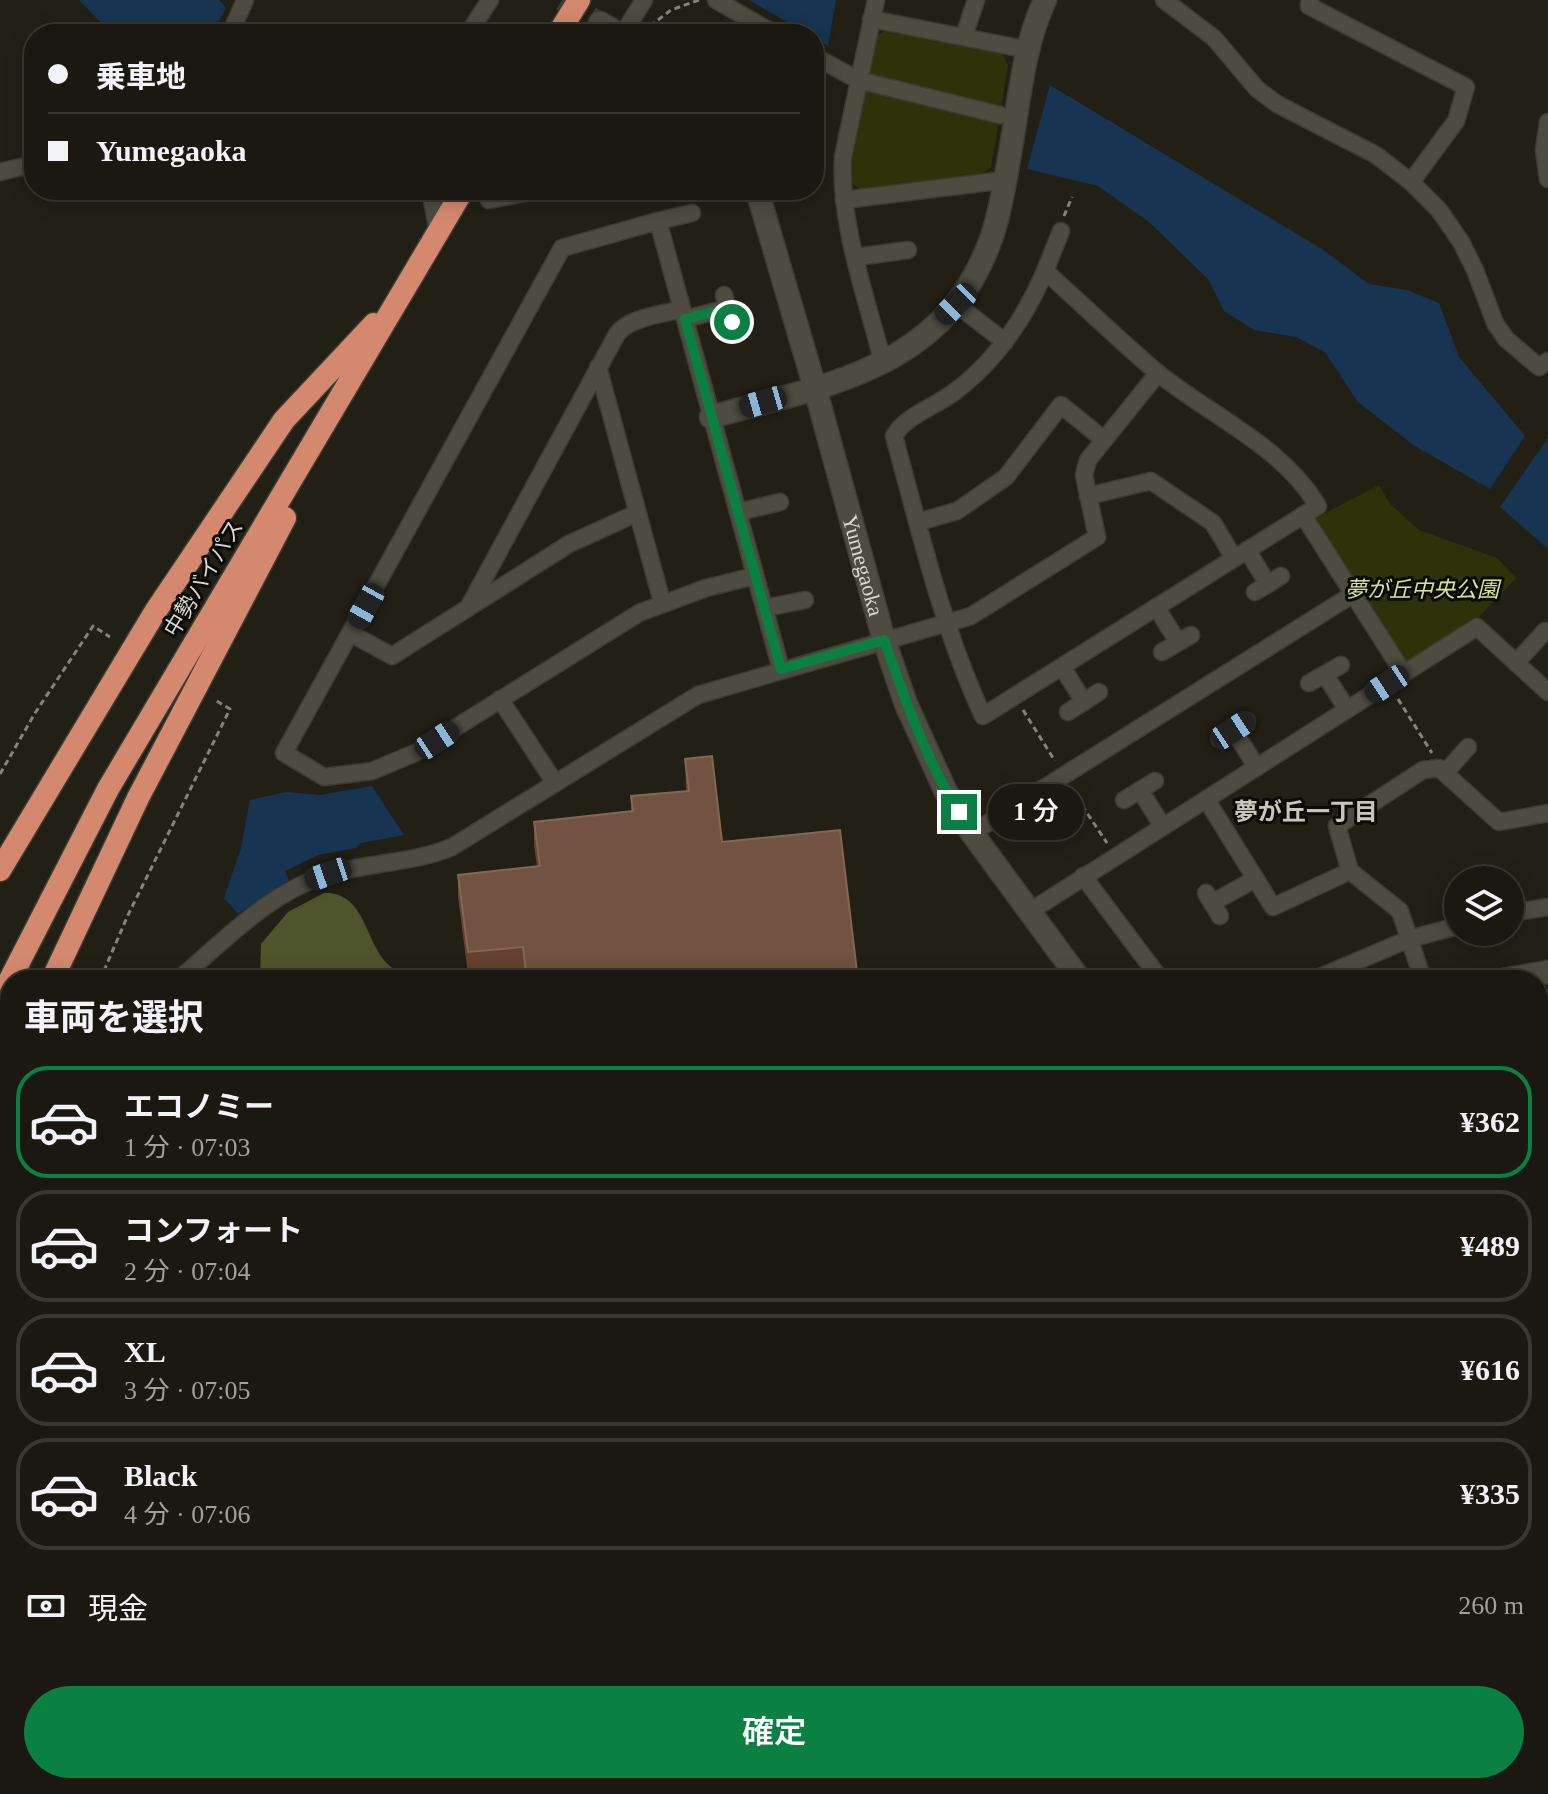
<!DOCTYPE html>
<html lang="ja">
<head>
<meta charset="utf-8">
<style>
	body { margin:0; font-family:"Times New Roman","Noto Sans JP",serif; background:#232119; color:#f1f3f6; height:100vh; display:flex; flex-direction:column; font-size:30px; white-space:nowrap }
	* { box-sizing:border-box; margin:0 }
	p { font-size:26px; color:#9fa09f }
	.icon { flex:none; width:44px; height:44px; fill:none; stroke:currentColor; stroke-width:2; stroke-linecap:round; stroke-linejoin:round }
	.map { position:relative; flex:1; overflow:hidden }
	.drawer { position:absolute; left:0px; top:970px; width:1548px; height:824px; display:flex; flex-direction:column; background:#1a1810; border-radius:32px 32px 0 0; box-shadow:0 4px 20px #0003,0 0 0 2px #383730 }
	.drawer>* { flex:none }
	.guide { position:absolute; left:24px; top:24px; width:800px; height:176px; border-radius:32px; box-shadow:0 4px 20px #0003,0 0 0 2px #383730; display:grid; align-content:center; height:176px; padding:0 24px; background:#1a1810 }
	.tools { position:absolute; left:1444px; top:866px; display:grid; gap:16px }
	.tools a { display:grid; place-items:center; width:80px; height:80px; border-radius:50%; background:#1a1810; box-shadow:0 4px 20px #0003,0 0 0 2px #383730; font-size:40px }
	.end { position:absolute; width:36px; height:36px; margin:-18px; border:10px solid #0b8043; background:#fff; box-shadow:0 0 0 4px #fff }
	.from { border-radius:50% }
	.bubble { position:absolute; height:56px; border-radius:28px; background:#1a1810; box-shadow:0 4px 20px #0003,0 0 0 2px #383730; font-size:26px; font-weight:600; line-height:56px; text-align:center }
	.car { position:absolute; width:24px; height:48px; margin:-24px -12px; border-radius:10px; box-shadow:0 0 6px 2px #0007; background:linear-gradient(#222 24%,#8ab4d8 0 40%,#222 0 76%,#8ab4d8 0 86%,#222 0) }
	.guide b { display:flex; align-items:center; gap:28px; height:76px; font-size:30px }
	.guide b+b { border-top:2px solid #383730 }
	.guide i { width:20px; height:20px; background:#f1f3f6 }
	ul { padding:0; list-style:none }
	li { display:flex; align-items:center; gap:24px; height:112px; margin:0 16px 12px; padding:0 8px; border:4px solid #383730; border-radius:32px }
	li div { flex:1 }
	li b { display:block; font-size:30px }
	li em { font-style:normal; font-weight:600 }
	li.selected { border-color:#0b8043 }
	li>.icon { width:72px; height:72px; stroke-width:1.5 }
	h2 { padding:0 24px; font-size:36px; line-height:96px }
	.pay { display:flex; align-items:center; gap:20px; height:88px; padding:0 24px; font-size:30px }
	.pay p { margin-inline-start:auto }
	.cta { display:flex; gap:16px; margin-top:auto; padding:16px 24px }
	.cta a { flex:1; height:92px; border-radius:48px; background:#0b8043; color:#fff; font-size:32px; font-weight:600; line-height:92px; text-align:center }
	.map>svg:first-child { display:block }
</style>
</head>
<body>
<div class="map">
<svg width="1548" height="1794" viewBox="0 0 1548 1794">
	<rect width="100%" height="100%" fill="#222015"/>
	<g fill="#2d3208">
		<path d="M887,30L1002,53L1008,65L991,167L981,174L860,189L849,181L850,155L873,38Z"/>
		<path d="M1379,485L1390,504L1419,530L1497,558L1516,578L1479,617L1406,663L1371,611L1367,597L1357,579L1345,571L1314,519Z"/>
	</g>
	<g fill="#4f552a">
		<path d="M324,893C362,892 364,933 383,959C389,967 400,974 408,980H260L261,944L288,912Z"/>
		<path d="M1548,1594V1794H920L926,1784H969L980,1790L1024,1784H1538V1603Z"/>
	</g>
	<g fill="#173452">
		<path d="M79,0H219L226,8L212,34H112Z"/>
		<path d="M749,0H836L828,46L814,38V34H807Z"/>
		<path d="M1050,85L1325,251L1369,284L1407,290L1439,303L1459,357L1525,436L1490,489L1413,445L1358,402L1325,352L1296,337L1254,330L1224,311L1209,280L1149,222L1098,186L1027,169Z"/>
		<path d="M1548,438V549L1500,507Z"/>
		<path d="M372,786L404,835L361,843L356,848L318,855L285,871L289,880L238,914L224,898L241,848L250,800L286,792L320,795Z"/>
		<path d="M1548,1378V1568L1538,1584V1379Z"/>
		<path d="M595,1784H926L920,1794H603Z"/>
	</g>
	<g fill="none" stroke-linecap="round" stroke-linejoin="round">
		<path stroke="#3d3c31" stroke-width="22" stroke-dasharray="22 11" stroke-linecap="butt" d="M562,0L600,23"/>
		<g stroke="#3c3b34" stroke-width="11">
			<path id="service" d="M1538,1373L1548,1371"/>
		</g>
		<g stroke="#3c3b34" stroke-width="19">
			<g id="minor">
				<path d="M716,0L775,34"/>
				<path d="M876,0L843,157C839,224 867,299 883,363"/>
				<path d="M1164,0L1214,38L1257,89L1277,104L1376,155L1411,182L1439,210L1461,242L1475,270L1495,323L1506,339L1539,367L1548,361"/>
				<path d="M1310,0L1309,6L1466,87L1456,121L1411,182"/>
				<path d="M871,19L1029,50"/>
				<path d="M230,34L245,0"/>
				<path d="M468,34L490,0"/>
				<path d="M623,34L644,0"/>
				<path d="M964,36L976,0"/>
				<path d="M814,56L858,80L1000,115"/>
				<path d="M1548,122L1544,150L1548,179"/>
				<path d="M0,172L34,164"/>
				<path d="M430,190L438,232"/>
				<path d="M489,200L539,190"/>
				<path d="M844,200L1005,180"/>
				<path d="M658,221L692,213"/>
				<path d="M856,257L908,250"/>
				<path d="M1045,271C1083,305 1120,341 1159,374C1213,417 1282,446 1318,506L983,716C942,627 920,531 894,436C905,416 934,407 953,393C995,362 1025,318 1045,271Z"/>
				<path d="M1045,271L1061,231"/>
				<path d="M724,295L732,322"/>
				<path d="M956,304L1005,342"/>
				<path d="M685,319L728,308"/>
				<path d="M598,367L662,602"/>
				<path d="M1088,496L1151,481L1213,523L1234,558"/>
				<path d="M739,512L780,502"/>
				<path d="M637,513L569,544L468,608L617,334C630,317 661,315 681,309"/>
				<path d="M1303,515L1404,674"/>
				<path d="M918,522L957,511L1006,477L1061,405L1103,439"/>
				<path d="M1247,550L1268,584"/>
				<path d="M755,576L706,588L639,613L415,753L372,771L324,777L284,753L562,248L658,221L781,669"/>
				<path d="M1255,592L1281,576"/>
				<path d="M1156,607L1178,642"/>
				<path d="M765,608L805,600"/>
				<path d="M350,633L392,656L468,608"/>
				<path d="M1162,652L1191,635"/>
				<path d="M1516,663L1545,631"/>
				<path d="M1062,667L1084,702"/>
				<path d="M1325,675L1347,709"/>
				<path d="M1309,683L1341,665"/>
				<path d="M500,699L555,783"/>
				<path d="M1068,712L1099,692"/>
				<path d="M1233,730L1257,767"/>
				<path d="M1219,739L1247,721"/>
				<path d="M1445,773L1468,747"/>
				<path d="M1140,790L1163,827"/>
				<path d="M1206,799L1273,907L1350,871L1400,911L1423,980"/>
				<path d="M1124,800L1155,781"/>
				<path d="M972,833L1355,593"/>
				<path d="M1350,871L1337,826L1423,770L1439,768L1499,822L1548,813"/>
				<path d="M1083,876L1161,980"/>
				<path d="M1206,893L1220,916"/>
				<path d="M1212,903L1255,879"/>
				<path d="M1029,912L1477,627L1548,692"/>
				<path d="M1510,913L1548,907"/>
				<path d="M178,980C223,942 269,892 327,875C369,862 411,864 452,847L698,695L971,616L1097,537L1084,475L1088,460L1158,373"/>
				<path d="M1313,980L1409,939L1458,926"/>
				<path d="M1538,1039L1548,1037"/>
				<path d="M1538,1134L1548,1132"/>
				<path d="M0,1182L10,1162"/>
				<path d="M1538,1230L1548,1227"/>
				<path d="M1538,1335L1548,1332"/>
			</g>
		</g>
		<g stroke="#3c3b34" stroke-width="25">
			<g id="tertiary">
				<path d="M600,23L619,34"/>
				<path id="s1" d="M757,190L815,388L884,640L906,704L946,792L972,833L1080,980"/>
				<path d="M711,417C830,384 946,369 992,236C1001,210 1005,181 1010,153C1019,103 1023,47 1045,0"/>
				<path d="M1503,980L1548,972"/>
			</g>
		</g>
		<g stroke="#3c3b34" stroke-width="25">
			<g id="primary">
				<path d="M0,1600L10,1613"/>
				<path d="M0,1638L10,1652"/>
				<path d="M109,1784L117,1794"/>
				<path d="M138,1784L145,1794"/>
			</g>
		</g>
		<g stroke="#3c3b34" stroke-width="25">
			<g id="trunk">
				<path d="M558,34L579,0"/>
				<path d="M0,870L155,612L284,420L374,324"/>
				<path d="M52,980L138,798L285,518"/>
				<path d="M0,999L108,789L463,190"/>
				<path d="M0,1094L10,1073"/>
			</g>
		</g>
		<g stroke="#84837a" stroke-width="3" stroke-dasharray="6 4" stroke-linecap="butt">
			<path d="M650,26L671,10L699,0"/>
			<path d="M1064,216L1072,197"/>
			<path d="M1398,699L1432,753"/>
			<path d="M1023,710L1055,761"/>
			<path d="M0,774L35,713L93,626L110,637"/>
			<path d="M1071,789L1107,843"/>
			<path d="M100,980L128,915L230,709L215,700"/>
			<path d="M0,1389L10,1393"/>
			<path d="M1538,1626L1548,1609"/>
			<path d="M1538,1655L1544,1708L1538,1727"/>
			<path d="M0,1686L10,1699"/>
			<path d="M74,1784L81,1794"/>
			<path d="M408,1784L439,1794"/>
			<path d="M1258,1794H1286"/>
			<path d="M1314,1794L1384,1784"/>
		</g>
		<use href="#service" stroke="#4e4c40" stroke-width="8"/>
		<use href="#minor" stroke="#4e4c40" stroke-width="16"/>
		<use href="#tertiary" stroke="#4e4c40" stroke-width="22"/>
		<use href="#primary" stroke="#b27a63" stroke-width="22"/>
		<use href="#trunk" stroke="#d4896f" stroke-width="22"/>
	</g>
	<path fill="#66412f" d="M685,759L722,842L858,980H524L523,969L468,974L458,897V875L537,866L534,845V822L631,811V796L686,791Z"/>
	<path fill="#725241" stroke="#826757" stroke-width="2" d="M712,756L722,842L840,830L858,980H527L523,947L468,952L458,875L540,866L534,822L633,811L631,796L689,791L685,759Z"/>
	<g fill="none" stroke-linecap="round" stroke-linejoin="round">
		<path stroke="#0b8043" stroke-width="10" d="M732,322L728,308L685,319L781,669L884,640C905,699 926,760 959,812"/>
	</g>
	<g text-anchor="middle" stroke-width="6" stroke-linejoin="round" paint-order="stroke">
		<g font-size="22" fill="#d9d8d1" stroke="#0a0a06">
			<text dy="8" stroke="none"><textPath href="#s1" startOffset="390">Yumegaoka</textPath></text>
			<text transform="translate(203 578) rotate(-59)" y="8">中勢バイパス</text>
		</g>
		<g font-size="22" font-style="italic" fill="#d6e29a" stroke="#0a0a06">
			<text x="1422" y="597">夢が丘中央公園</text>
		</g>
		<g font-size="24" font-weight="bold" fill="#c8c6b8" stroke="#0a0a06">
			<text x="1306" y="820">夢が丘一丁目</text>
		</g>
	</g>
</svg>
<div class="tools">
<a><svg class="icon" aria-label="layers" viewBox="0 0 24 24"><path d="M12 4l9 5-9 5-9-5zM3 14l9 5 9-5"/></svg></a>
</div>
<i class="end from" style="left:732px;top:322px"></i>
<i class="end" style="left:959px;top:812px"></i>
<div class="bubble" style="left:988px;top:784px;width:96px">1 分</div>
<i class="car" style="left:956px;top:304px;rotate:225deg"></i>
<i class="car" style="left:763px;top:402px;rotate:254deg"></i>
<i class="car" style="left:366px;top:606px;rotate:209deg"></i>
<i class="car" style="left:1387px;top:684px;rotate:237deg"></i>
<i class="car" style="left:1233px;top:730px;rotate:57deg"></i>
<i class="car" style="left:437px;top:740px;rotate:57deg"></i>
<i class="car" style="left:328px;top:874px;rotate:251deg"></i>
<div class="guide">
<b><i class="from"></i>乗車地</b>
<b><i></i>Yumegaoka</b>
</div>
<section class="drawer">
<h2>車両を選択</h2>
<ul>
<li class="selected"><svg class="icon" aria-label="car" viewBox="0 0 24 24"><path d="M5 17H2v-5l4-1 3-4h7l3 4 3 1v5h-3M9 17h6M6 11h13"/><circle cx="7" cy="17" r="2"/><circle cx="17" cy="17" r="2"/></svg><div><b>エコノミー</b><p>1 分 · 07:03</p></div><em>¥362</em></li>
<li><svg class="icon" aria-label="car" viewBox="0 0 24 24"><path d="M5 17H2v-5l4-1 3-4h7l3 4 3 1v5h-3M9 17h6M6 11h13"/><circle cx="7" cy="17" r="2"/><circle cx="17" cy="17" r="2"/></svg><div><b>コンフォート</b><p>2 分 · 07:04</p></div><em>¥489</em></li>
<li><svg class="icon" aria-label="car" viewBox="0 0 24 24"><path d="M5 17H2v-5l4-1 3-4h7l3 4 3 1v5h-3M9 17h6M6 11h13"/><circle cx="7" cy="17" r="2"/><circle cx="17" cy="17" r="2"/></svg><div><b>XL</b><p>3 分 · 07:05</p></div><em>¥616</em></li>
<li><svg class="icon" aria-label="car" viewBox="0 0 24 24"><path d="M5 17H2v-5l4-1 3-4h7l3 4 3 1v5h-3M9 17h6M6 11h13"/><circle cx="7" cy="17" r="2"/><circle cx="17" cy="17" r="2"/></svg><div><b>Black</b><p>4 分 · 07:06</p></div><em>¥335</em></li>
</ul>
<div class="pay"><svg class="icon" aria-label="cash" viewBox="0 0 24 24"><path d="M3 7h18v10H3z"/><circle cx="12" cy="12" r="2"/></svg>現金<p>260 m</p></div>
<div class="cta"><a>確定</a></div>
</section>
</div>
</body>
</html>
